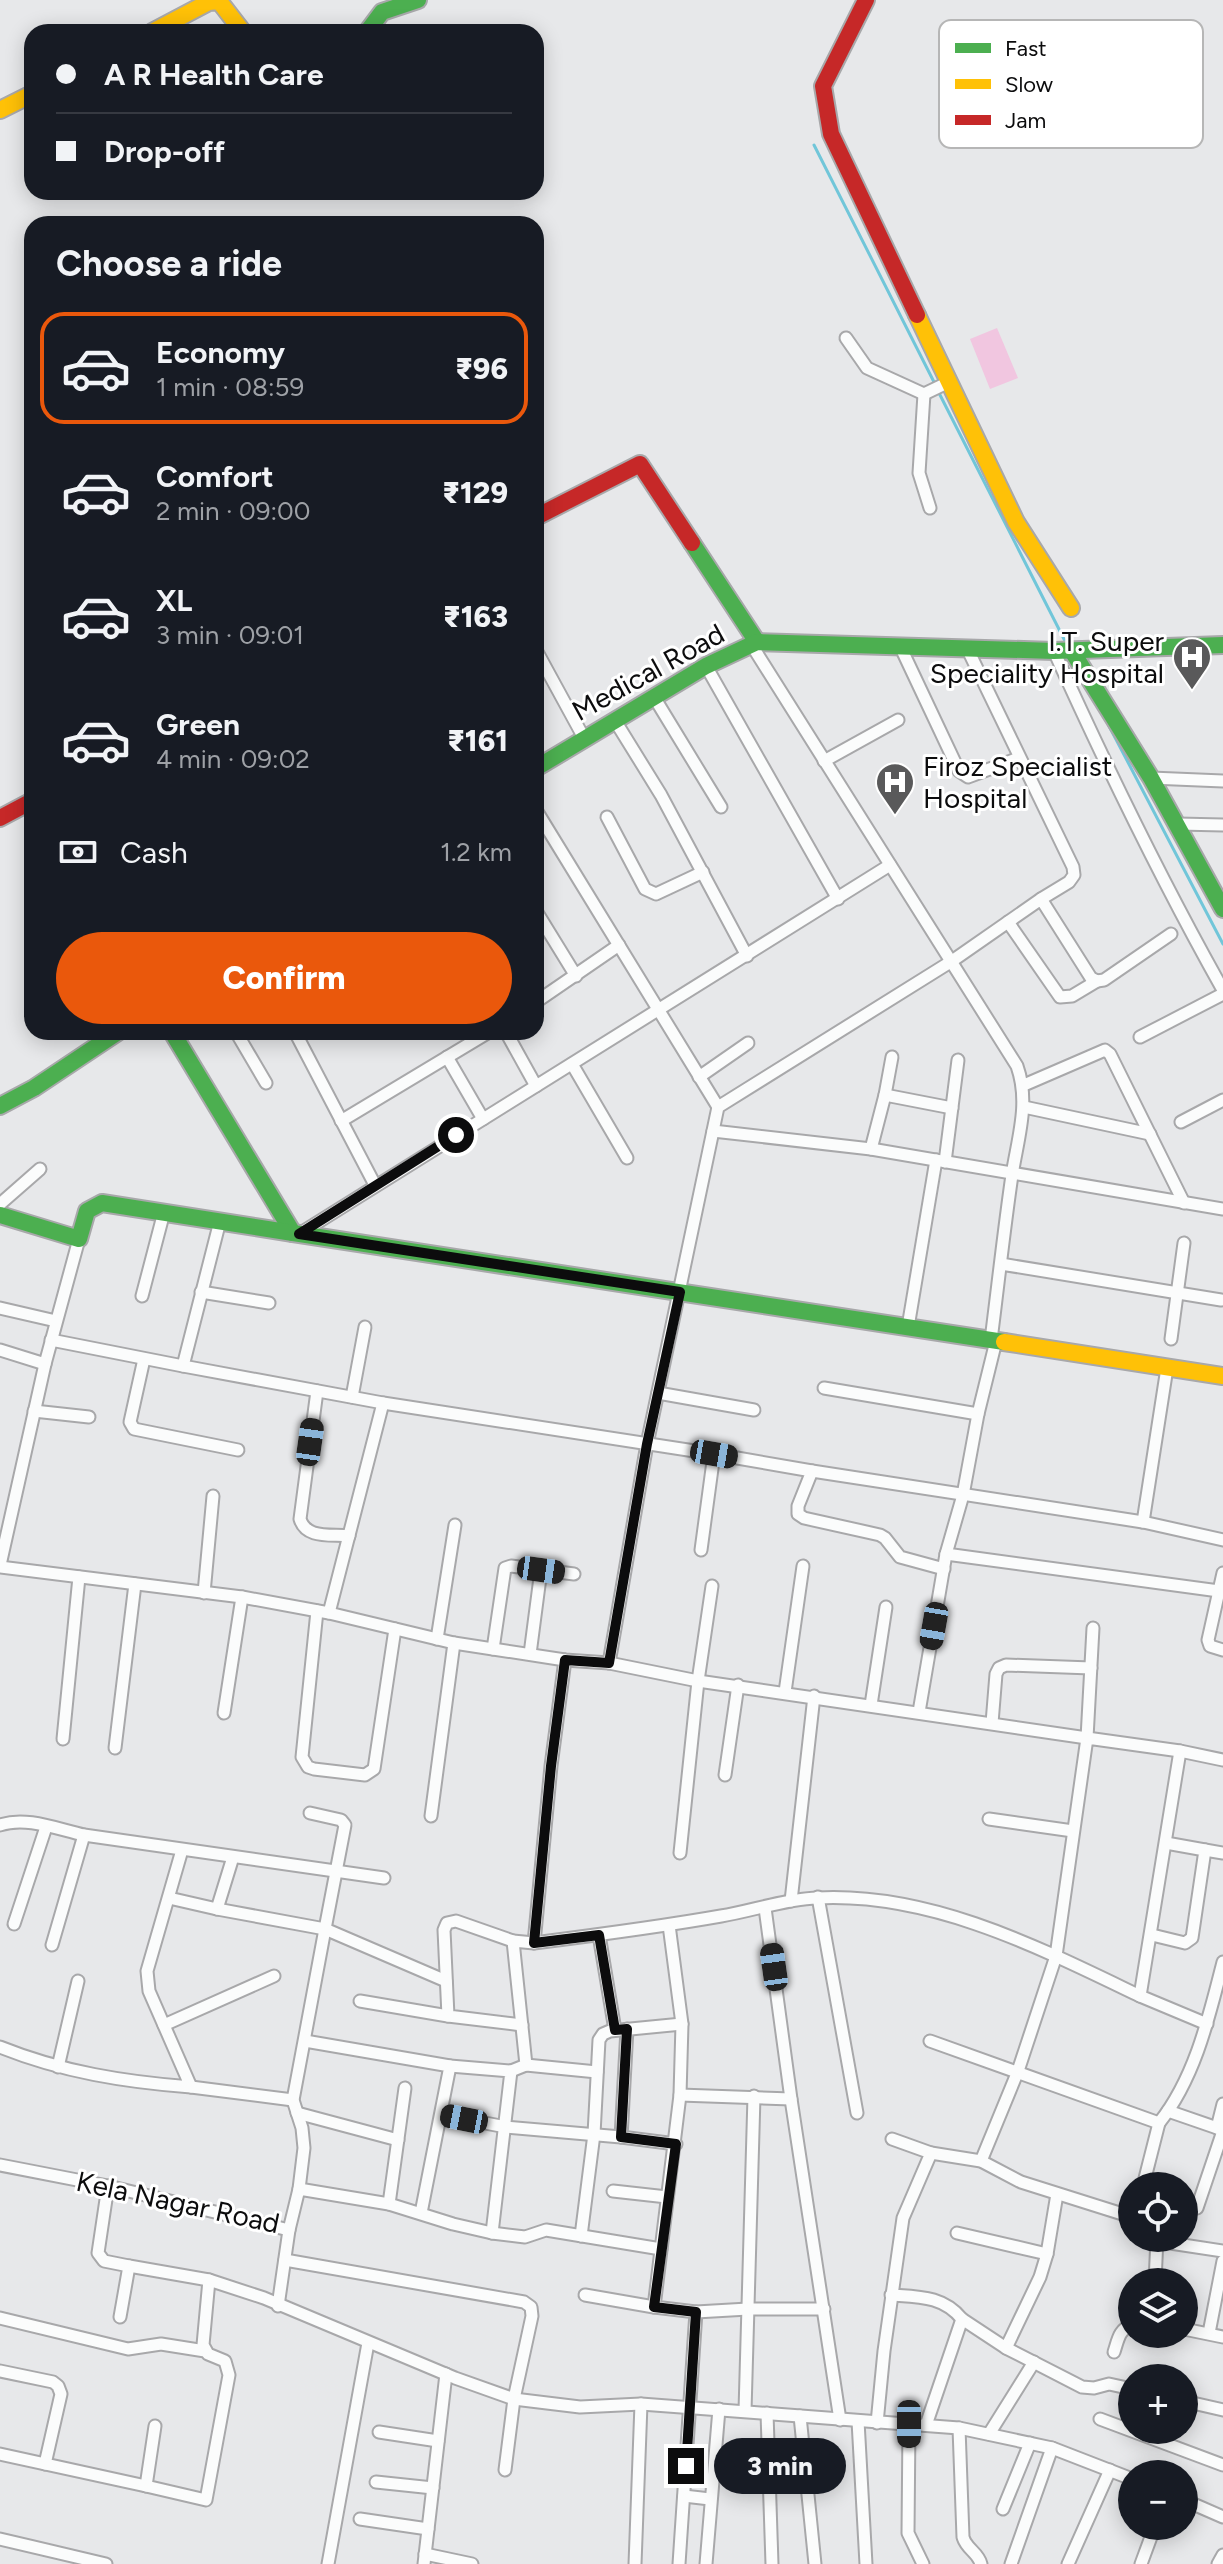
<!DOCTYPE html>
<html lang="en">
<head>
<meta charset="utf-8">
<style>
	body { margin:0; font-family:Figtree,sans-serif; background:#242831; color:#f1f3f6; height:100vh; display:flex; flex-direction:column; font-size:30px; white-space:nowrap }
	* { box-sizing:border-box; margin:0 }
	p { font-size:26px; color:#9ea1a6 }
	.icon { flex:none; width:44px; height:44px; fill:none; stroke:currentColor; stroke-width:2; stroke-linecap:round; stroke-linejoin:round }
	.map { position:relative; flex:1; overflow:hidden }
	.drawer { position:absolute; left:24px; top:216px; width:520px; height:824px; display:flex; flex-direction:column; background:#171b24; border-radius:24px; box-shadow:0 4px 20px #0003 }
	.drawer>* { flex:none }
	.hud { position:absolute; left:24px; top:24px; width:520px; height:176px; border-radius:24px; box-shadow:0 4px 20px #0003; display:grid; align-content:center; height:176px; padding:0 32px; background:#171b24 }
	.tools { position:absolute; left:1118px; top:2172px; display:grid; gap:16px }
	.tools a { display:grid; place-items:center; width:80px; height:80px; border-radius:50%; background:#171b24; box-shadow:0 4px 20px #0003; font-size:40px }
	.end { position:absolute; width:36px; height:36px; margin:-18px; border:10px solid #0c0c0d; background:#fff; box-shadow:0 0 0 4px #fff }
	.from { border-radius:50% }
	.bubble { position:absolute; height:56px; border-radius:28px; background:#171b24; box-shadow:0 4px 20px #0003; font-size:26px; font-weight:800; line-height:56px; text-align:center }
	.car { position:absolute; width:24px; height:48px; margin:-24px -12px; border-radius:10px; box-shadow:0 0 6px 2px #0007; background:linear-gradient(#222 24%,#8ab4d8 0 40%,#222 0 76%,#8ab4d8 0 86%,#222 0) }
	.hud b { display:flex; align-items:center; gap:28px; height:76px; font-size:30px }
	.hud b+b { border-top:2px solid #363941 }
	.hud i { width:20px; height:20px; background:#f1f3f6 }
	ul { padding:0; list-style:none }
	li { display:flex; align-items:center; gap:24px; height:112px; margin:0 16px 12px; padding:0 16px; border:4px solid transparent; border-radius:24px }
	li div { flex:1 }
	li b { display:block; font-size:30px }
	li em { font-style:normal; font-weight:800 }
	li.current { border-color:#ea580c }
	li>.icon { width:72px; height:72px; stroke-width:1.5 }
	h2 { padding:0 32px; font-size:36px; line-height:96px }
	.pay { display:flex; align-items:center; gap:20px; height:88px; padding:0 32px; font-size:30px }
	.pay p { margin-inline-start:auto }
	.primary-button { display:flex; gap:16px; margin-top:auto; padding:16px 32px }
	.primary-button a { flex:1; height:92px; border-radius:48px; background:#ea580c; color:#fff; font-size:32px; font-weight:800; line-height:92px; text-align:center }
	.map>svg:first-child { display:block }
</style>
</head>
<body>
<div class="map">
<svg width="1223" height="2564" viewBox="0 0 1223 2564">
	<rect width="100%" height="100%" fill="#e7e8ea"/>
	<path fill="#f1c6e0" d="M997,328L1018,378L990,389L970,339Z"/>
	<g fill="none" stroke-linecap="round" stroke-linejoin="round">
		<g stroke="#71c6d9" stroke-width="3">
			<path d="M814,145L935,384"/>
			<path d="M938,391L1067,645"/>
			<path d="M1109,726L1223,944"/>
		</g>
		<g stroke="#a8a8aa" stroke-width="15">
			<g id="street">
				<path d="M846,338L867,368L924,394L949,382"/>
				<path d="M924,394L919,473L930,508"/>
				<path d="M751,644L1017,1066C1030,1103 1018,1137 1012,1175C1004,1230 998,1285 991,1340"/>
				<path d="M901,648L959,771L968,777L1019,758"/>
				<path d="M536,650L584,738"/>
				<path d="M968,650L1073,867L1074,875L1069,882L1041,899"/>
				<path d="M1054,651C1106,766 1161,880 1223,990"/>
				<path d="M706,666L838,899"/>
				<path d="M654,697L721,807"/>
				<path d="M614,719L661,795L747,956"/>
				<path d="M824,761L898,720"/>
				<path d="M1151,778L1223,781"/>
				<path d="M536,810L718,1107"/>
				<path d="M607,817L645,889L656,894L703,872"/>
				<path d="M1178,824L1223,825"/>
				<path d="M536,911L576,976"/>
				<path d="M1008,922L1060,997L1072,996L1097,981"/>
				<path d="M536,1002L619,945"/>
				<path d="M236,1032L266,1083"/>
				<path d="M295,1032L375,1185"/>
				<path d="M506,1032L536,1086"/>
				<path d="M1140,1037L1223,994"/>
				<path d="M447,1057L483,1119"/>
				<path d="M572,1064L627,1158"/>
				<path d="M699,1077L748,1043"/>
				<path d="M1024,1085L1105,1050L1110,1054L1184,1203"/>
				<path d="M885,1095L892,1057"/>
				<path d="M1024,1107L1150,1134"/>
				<path d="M341,1121L489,1032"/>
				<path d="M1181,1122L1223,1100"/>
				<path d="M713,1131L871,1149L1223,1209"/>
				<path d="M871,1149L885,1095L952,1108"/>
				<path d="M945,1162L958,1060"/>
				<path d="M0,1204L40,1169"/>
				<path d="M220,1221L183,1366L383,1403L329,1613"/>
				<path d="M299,1234L890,865"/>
				<path d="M1001,1264L1221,1300"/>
				<path d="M201,1292L269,1303"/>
				<path d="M142,1296L164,1212"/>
				<path d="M0,1308L56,1321"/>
				<path d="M908,1327L936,1160"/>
				<path d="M1171,1339L1184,1243"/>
				<path d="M51,1340L183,1366"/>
				<path d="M0,1350L45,1364"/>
				<path d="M144,1359L130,1422L134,1429L238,1450"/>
				<path d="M824,1388L978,1414"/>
				<path d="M317,1391L300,1519C306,1539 330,1534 349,1536"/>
				<path d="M658,1393L754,1410"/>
				<path d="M352,1397L365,1327"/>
				<path d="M383,1403L714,1454L701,1550"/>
				<path d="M34,1411L89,1417"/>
				<path d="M714,1454L812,1471L798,1506V1514L804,1518L880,1535L885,1538L900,1557L944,1569"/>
				<path d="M812,1471L1143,1522L1223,1540"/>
				<path d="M1143,1522L1167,1368"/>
				<path d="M946,1554L1219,1591"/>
				<path d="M0,1565L45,1364L79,1239"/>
				<path d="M0,1567L242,1597L329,1613L454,1643L565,1660L609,1663L698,1681L1087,1738L1093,1628"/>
				<path d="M1223,1573L1208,1640L1210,1646L1223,1650"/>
				<path d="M204,1593L213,1496"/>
				<path d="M317,1611L302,1757L308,1767L314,1769L365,1775L374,1769L395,1629"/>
				<path d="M437,1639L455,1525"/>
				<path d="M493,1649L505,1568L511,1566L574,1574"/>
				<path d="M530,1654L541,1570"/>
				<path d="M609,1663L647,1444L718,1107L952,961L1041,899L1091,978L1097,981L1104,980L1171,934"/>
				<path d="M785,1692L803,1566"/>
				<path d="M871,1705L886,1607"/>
				<path d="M919,1712L946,1554L963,1495L978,1414L996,1341"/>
				<path d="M224,1713L242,1597"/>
				<path d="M992,1723L996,1674L999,1668L1006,1665L1091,1668"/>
				<path d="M63,1739L79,1577"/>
				<path d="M115,1748L135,1584"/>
				<path d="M1180,1751L1223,1760"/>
				<path d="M725,1775L738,1685"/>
				<path d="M310,1813L341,1820L345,1825L325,1929L446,1981"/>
				<path d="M431,1816L454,1643"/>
				<path d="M989,1819L1073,1831"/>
				<path d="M0,1825C26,1816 57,1829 84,1835"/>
				<path d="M1205,1850L1223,1853"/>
				<path d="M680,1853L698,1681L712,1586"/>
				<path d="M818,1897L857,2113"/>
				<path d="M169,1898L217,1909L325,1929L293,2100L302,2128L304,2148L299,2189"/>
				<path d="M791,1901L814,1696"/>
				<path d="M765,1908L791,2099L840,2420"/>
				<path d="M217,1909L233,1857"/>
				<path d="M14,1924L46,1827"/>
				<path d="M669,1925L682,2024L680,2095L654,2307L696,2312L679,2564"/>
				<path d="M599,1935L615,2030"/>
				<path d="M1152,1935L1185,1943L1192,1938L1205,1850L1166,1843"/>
				<path d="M513,1941L456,1921L447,1923L444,1930L448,2016L522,2025"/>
				<path d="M534,1943L551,1766L565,1660"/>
				<path d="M52,1945L84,1835L384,1878"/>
				<path d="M360,2001L448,2016"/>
				<path d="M164,2025L274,1976"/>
				<path d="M627,2029L621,2137L676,2144"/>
				<path d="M305,2041L450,2066L421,2213"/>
				<path d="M930,2041L1159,2123C1195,2078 1209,2017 1223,1962"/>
				<path d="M0,2047C62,2072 125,2082 191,2087L149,1991L147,1971L182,1850"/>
				<path d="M526,2065L513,1941L534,1943C597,1935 659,1927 721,1916C752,1911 785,1899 817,1898C931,1892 1040,1948 1140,1996"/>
				<path d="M450,2066L511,2071L492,2233"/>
				<path d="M58,2067L78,1981"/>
				<path d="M511,2071L526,2065L597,2072"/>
				<path d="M191,2087L293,2100"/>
				<path d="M680,2095L791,2099"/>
				<path d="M1168,2111L1223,2130"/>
				<path d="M297,2113L398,2140"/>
				<path d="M443,2115L506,2127L621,2137"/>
				<path d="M1217,2128L1223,2104"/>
				<path d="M931,2153L981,2161L1021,2182L1132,2217"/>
				<path d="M981,2161L1018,2071L1056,1956L1087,1738L1180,1751L1140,1996L1207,2024"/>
				<path d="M0,2165L108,2186L289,2230L299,2189L389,2204L453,2224L492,2233L525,2237L546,2230L661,2249"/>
				<path d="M108,2186L98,2253L104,2261L129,2266L120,2317"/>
				<path d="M1143,2186L1159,2123"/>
				<path d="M613,2191L667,2197"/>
				<path d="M389,2204L405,2088"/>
				<path d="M1197,2208L1223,2131"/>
				<path d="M957,2233L1047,2254"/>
				<path d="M581,2236L594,2134L599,2040L603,2034L610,2031L682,2024"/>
				<path d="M1157,2241L1223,2251"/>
				<path d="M285,2260L524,2302L531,2307L532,2316L514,2399L505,2470"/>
				<path d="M129,2266L209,2280"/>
				<path d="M1155,2282L1157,2238"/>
				<path d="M585,2295L654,2307"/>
				<path d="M891,2295C920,2297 943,2296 962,2319"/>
				<path d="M278,2306L289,2230"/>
				<path d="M696,2312L748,2309H824"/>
				<path d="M0,2318L128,2349L161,2344L205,2351"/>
				<path d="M1184,2329L1223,2337"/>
				<path d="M1209,2333L1223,2261"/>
				<path d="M1006,2348L1082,2387L1094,2388L1109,2384L1132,2389"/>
				<path d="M1114,2352C1118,2340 1119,2329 1132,2325"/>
				<path d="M0,2371L53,2382L58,2386L61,2394L45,2464"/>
				<path d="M1184,2401L1223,2410"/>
				<path d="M745,2411L754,2096"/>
				<path d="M767,2413L772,2564"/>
				<path d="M800,2416L815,2564"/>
				<path d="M1100,2419L1223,2465"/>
				<path d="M858,2421L866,2564"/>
				<path d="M877,2423L884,2351L903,2218L931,2153L892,2139"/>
				<path d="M909,2424L908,2533L923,2564"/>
				<path d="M926,2425L962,2319L1006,2348L1040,2277L1047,2254L1057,2194"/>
				<path d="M155,2426L146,2486L206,2500L229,2375L225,2361L208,2354L203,2345L209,2280L264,2298L455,2378L514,2399L580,2407L641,2404L959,2428L1052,2448L1132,2479"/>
				<path d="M959,2428L963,2537C966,2549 978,2552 981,2564"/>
				<path d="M379,2432L438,2441"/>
				<path d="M989,2434L1034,2362"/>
				<path d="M0,2454L146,2486"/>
				<path d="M376,2482L433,2488"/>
				<path d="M684,2496L710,2499"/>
				<path d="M1184,2500L1223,2517"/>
				<path d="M1003,2509L1030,2443"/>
				<path d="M360,2519L428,2529"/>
				<path d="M0,2539L106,2564"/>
				<path d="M425,2554L472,2564"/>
				<path d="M328,2564L368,2343"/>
				<path d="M424,2564L446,2374"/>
				<path d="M635,2564L641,2404"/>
				<path d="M706,2564L719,2409"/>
				<path d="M1011,2564L1052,2448"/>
				<path d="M1068,2564L1110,2470"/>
				<path d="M1141,2564L1155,2526"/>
				<path d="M1218,2564L1223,2555"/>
			</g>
		</g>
		<g stroke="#a8a8aa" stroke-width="20">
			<g id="fast">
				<path d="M367,32L382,12L418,0"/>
				<path d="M692,543L757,642"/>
				<path d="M1072,651L1151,778L1223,909"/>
				<path d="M536,768L706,666L757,642L1054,651L1223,645"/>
				<path d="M172,1032L293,1233L1004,1342"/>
				<path d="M0,1106L34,1088L118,1032"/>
				<path d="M0,1215L79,1239L87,1211L102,1203L293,1233"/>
			</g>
		</g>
		<g stroke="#a8a8aa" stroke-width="20">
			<g id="slow">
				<path d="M152,32L209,2L219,1L243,32"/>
				<path d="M0,110L32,94"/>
				<path d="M917,315L1016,522L1071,608"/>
				<path d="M1004,1342L1223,1376"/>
			</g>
		</g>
		<g stroke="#a8a8aa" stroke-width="20">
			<g id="jam">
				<path d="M866,0L823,86L831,134L917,315"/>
				<path d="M536,517L640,464L692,543"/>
				<path d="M0,818L32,801"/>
			</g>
		</g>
		<use href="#street" stroke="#fbfcfc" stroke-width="11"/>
		<use href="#fast" stroke="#4caf50" stroke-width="16"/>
		<use href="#slow" stroke="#ffc107" stroke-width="16"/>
		<use href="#jam" stroke="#c62828" stroke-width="16"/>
	</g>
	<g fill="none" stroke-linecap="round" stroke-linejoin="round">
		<path stroke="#0c0c0d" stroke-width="10" d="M456,1135L299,1234L680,1292L647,1444L609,1663L565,1660L551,1766L534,1943L599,1935L615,2030L627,2029L621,2137L676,2144L654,2307L696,2312L686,2466"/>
	</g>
	<defs>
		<g id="hospital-pin" transform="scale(2)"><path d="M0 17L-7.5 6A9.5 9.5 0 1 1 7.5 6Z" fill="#59595a" stroke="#fff"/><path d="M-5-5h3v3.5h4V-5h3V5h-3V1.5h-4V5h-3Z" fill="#fff"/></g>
	</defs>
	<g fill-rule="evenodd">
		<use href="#hospital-pin" x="1192" y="657"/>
		<use href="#hospital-pin" x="895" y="782"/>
	</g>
	<g text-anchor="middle" stroke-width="6" stroke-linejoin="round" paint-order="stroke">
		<g font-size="28" fill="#0c0c0d" stroke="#fff" text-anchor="end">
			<text x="1164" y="651">I.T. Super<tspan x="1164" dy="32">Speciality Hospital</tspan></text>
			<text x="923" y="776" text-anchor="start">Firoz Specialist<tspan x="923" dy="32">Hospital</tspan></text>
		</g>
		<g font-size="28" fill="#0c0c0d" stroke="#fff">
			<text transform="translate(648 672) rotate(-29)" y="10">Medical Road</text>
			<text transform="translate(178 2202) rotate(12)" y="10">Kela Nagar Road</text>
		</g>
	</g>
	<rect x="939" y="20" width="264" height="128" rx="12" fill="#fff" stroke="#b6b6b6" stroke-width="2"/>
	<rect x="955" y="43" width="36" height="10" fill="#4caf50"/>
	<rect x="955" y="79" width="36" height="10" fill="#ffc107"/>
	<rect x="955" y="115" width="36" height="10" fill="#c62828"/>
	<g font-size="22" fill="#0c0c0d">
		<text x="1005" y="56">Fast</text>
		<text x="1005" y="92">Slow</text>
		<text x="1005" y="128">Jam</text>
	</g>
</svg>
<div class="tools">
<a><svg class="icon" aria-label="locate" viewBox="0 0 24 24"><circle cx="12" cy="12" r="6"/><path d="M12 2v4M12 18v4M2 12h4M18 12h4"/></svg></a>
<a><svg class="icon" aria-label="layers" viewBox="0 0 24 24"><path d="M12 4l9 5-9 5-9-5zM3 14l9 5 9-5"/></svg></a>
<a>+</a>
<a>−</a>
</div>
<i class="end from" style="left:456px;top:1135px"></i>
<i class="end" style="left:686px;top:2466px"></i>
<div class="bubble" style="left:714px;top:2438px;width:132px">3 min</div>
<i class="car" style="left:310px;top:1442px;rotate:8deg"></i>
<i class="car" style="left:714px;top:1454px;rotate:100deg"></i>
<i class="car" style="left:541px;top:1570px;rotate:98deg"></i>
<i class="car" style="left:934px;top:1626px;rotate:190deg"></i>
<i class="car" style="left:774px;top:1967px;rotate:352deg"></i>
<i class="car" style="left:464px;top:2119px;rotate:281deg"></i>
<i class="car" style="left:909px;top:2424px;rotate:180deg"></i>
<div class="hud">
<b><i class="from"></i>A R Health Care</b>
<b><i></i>Drop-off</b>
</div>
<section class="drawer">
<h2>Choose a ride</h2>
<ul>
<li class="current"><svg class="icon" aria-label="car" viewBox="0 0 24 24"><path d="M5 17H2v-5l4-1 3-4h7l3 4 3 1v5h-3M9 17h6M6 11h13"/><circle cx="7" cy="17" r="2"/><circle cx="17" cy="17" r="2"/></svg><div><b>Economy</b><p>1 min · 08:59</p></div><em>₹96</em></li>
<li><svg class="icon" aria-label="car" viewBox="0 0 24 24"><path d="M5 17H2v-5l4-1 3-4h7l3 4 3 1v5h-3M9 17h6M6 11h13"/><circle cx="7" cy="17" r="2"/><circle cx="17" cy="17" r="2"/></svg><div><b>Comfort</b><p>2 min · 09:00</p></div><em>₹129</em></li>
<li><svg class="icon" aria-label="car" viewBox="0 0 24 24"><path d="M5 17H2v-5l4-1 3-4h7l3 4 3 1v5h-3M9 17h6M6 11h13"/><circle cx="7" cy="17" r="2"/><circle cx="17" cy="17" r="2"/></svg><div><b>XL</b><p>3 min · 09:01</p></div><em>₹163</em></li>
<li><svg class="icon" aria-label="car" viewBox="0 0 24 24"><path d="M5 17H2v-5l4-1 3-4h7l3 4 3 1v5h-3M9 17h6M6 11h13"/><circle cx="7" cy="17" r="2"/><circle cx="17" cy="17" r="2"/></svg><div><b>Green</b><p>4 min · 09:02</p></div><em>₹161</em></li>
</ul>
<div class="pay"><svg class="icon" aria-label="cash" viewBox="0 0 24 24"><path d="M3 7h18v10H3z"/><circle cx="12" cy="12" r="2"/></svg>Cash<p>1.2 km</p></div>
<div class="primary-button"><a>Confirm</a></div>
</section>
</div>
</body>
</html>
